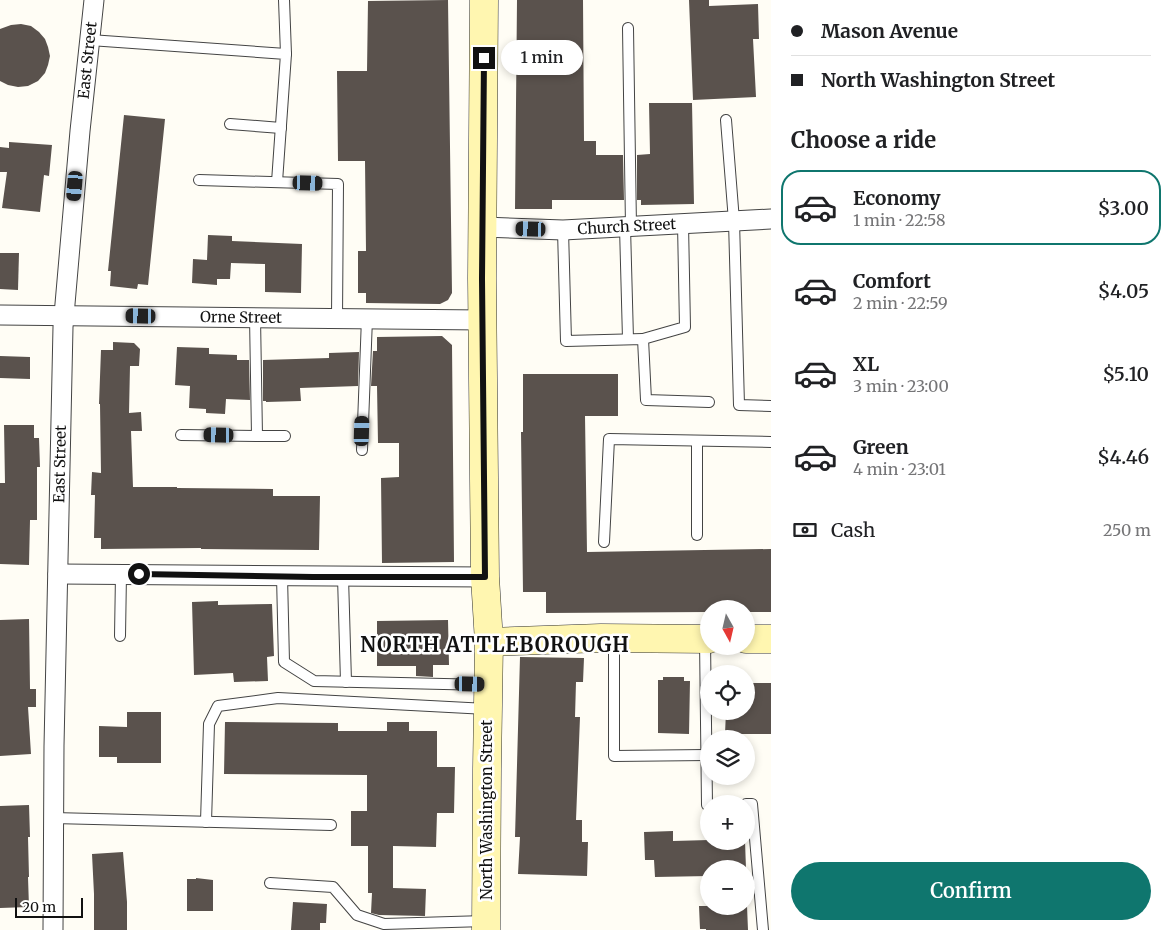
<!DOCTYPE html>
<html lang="en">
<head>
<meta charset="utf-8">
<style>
	body { margin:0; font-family:Merriweather,serif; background:#f2f2f2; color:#202124; height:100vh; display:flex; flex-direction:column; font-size:19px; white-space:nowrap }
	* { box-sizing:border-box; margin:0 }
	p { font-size:16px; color:#757577 }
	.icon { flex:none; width:28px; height:28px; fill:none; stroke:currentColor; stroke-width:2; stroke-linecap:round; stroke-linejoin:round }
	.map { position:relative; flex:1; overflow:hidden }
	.details { display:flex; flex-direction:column; background:#fff; width:400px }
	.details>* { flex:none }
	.top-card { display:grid; align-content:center; height:110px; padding:0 20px; background:#fff }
	.needle { width:32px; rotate:172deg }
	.tools { position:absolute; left:700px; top:600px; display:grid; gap:10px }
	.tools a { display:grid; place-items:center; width:55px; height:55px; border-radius:50%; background:#fff; box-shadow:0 2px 8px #0003; font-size:25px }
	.scale { position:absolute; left:15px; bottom:12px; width:68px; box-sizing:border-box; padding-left:5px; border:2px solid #111; border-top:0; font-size:14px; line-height:18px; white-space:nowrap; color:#111; -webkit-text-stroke:4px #fff; paint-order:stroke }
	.end { position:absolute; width:22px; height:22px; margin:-11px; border:6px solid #111; background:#fff; box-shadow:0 0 0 2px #fff }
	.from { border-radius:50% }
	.bubble { position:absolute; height:35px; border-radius:18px; background:#fff; box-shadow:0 2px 8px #0003; font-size:16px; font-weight:600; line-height:35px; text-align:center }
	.car { position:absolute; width:15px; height:30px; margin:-15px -8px; border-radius:6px; box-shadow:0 0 4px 1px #0007; background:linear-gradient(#222 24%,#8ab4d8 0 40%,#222 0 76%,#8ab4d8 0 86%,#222 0) }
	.top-card b { display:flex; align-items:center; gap:18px; height:48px; font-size:19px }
	.top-card b+b { border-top:1px solid #e0e0e0 }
	.top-card i { width:12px; height:12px; background:#202124 }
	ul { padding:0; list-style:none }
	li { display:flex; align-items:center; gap:15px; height:75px; margin:0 10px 8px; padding:0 10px; border:2px solid transparent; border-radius:20px }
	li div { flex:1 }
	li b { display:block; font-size:19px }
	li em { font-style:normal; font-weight:600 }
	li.current { border-color:#0f766e }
	li>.icon { width:45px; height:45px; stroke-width:1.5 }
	h2 { padding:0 20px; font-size:22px; line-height:60px }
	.pay { display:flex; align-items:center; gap:12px; height:55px; padding:0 20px; font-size:19px }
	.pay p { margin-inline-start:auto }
	.cta { display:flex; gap:10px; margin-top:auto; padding:10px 20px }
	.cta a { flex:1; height:58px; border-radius:30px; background:#0f766e; color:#fff; font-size:20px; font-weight:600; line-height:58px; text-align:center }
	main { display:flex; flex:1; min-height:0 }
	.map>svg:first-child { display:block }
</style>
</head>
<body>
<main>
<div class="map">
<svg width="771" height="930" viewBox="0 0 771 930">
	<rect width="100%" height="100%" fill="#fffdf5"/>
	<g fill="#5a524d">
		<path d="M448,0L452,293L448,300L440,304L366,303V293H358V251H366L365,161H338L337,71H367L368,1Z"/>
		<path d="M517,0H583L584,141H596V155H623L624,200H552V209H515Z"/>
		<path d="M689,0H709V6L758,4L759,39H753L756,97L693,100Z"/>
		<path d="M21,24L31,26L39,32L45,39L48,47L50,56L48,65L45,73L38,81L28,86L18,87L8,85L0,81V29L11,25Z"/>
		<path d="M649,103H692L694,204L641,205V200H637V155L650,154Z"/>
		<path d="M124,115L165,119L148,285L138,284L137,289L110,286L111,271H108Z"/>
		<path d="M9,142L52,145L49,176L44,175L40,212L2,208L7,172H0V147L9,148Z"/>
		<path d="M208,235L232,236V241L302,244L301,293L265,292V264L231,263L230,279H217V285L192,283L193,259L207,260Z"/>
		<path d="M0,253H19L18,290L0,289Z"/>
		<path d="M442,336L452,345L454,562L382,563L381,478L399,477V443H378L377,386H371L373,351H377V337Z"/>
		<path d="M113,342L134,343L140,349L139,366H130L129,413L141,412L142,431H131L133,487H177V488L273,489V496H320L319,550L201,549V548L101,549V538H94L95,495H91L92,472L101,473L100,404H99L101,350H113Z"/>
		<path d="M177,347L209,348V354L237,355V360H249L250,400L226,399L225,414L206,413V409L189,408L190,386L175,385Z"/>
		<path d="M359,352L358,386L300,388L301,401L266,402V401H263V360L329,358V353Z"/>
		<path d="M0,356L30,357V379L0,378Z"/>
		<path d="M523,374H618V416H585L587,552L771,549V612H746V609H709V612L546,613V592H523L521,432H523Z"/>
		<path d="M4,425H34V438H39L40,467H37V520H30L29,565L0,564V483H5Z"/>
		<path d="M218,601V605L272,604L274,656L267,657L268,681L234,682L233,673L194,675L192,602Z"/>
		<path d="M29,619L30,689H36V707H28L31,754L0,756V620Z"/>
		<path d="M448,620L449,665H433V677L416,676V666H377V621Z"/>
		<path d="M520,657L584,658L583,682H576L575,717H580L576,820H582V842H588L587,876L518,874L520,837H515Z"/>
		<path d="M663,677H684V681H690L689,734L658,733V680H663Z"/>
		<path d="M746,683H771V734H725L726,711H746Z"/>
		<path d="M127,712H161V763H117V757H99V726L127,727Z"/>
		<path d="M225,722L338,723V731H387V722H409V731H437V767H455L454,813H437L436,847L393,846V888L426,889L425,916L379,915L371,913L372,893H368V846H351V811H367V775L224,774Z"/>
		<path d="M29,805L30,837H28L29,877H28L29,907L0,908V806Z"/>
		<path d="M673,831V841L709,840V841H745L746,869H709V876L655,877L654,860H645L644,832Z"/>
		<path d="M123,852L127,902V930H94V894L92,854Z"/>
		<path d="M196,878L213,880V911H187V879H196Z"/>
		<path d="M293,902L327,904L326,923H320V930H291Z"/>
		<path d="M699,906H747L748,930H706V929H700Z"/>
	</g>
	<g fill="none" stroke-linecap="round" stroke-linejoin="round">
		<g stroke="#444" stroke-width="12">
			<g id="lane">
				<path d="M284,0L286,54"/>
				<path d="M628,28L631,227"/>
				<path d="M90,40L286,54L277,182"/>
				<path d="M726,120L734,221L739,405L771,406"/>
				<path d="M230,124L281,128"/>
				<path d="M199,180L338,184L337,318"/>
				<path d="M625,227L628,339"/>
				<path d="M563,230L566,341L643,339L646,400L709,402"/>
				<path d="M255,317L257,436H285"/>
				<path d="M643,339L685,327L683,224"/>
				<path d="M181,435L257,436"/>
				<path d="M362,450L367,318"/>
				<path d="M697,535V441"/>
				<path d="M604,542L609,439L771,442"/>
				<path d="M282,576L284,662L314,681L487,685"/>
				<path d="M343,577L346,682"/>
				<path d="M120,636L121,574"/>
				<path d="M614,639V756L707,755"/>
				<path d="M705,640L707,805H709"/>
				<path d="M746,804H752L763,930"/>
				<path d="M53,818L331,825"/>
				<path d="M206,822L209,724L218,706L278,698L487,709"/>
				<path d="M270,883L333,887L357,915L384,924L485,921"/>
			</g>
		</g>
		<g stroke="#444" stroke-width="21">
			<g id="street">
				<path id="s1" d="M483,227L563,230L771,219"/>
				<path id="s2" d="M0,315L483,320"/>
				<path d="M58,574C201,574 343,577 485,577"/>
				<path id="s3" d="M53,930L54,746L63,327L80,131L94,0"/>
			</g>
		</g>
		<g stroke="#333" stroke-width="29">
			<g id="secondary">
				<path d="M484,0L482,279L485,577L489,642L487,769L486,930"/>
				<path d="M746,639H771"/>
				<path d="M489,642L601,638L709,639"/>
			</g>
		</g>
		<use href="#lane" stroke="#fff" stroke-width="10"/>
		<use href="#street" stroke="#fff" stroke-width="19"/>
		<use href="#secondary" stroke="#fff6b0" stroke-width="28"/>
	</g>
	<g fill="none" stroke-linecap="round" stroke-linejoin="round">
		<path stroke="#111" stroke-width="6" d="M139,574L313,577H485L482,279L484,58"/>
	</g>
	<g text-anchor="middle" stroke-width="5" stroke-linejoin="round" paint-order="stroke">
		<g font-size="15" fill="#111" stroke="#fff">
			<text dy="5" stroke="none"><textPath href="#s3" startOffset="871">East Street</textPath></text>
			<text dy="5" stroke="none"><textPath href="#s1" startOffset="144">Church Street</textPath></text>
			<text dy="5" stroke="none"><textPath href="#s2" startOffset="241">Orne Street</textPath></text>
			<text dy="5" stroke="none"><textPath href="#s3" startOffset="466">East Street</textPath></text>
			<text transform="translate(487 810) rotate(-90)" y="5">North Washington Street</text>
		</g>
		<g font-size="20" font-weight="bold" letter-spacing="1" fill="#111" stroke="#fff">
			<text x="495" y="652">NORTH ATTLEBOROUGH</text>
		</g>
	</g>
</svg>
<div class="tools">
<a><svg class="needle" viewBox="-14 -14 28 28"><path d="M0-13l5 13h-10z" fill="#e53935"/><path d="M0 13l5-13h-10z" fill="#757577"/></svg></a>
<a><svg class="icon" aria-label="locate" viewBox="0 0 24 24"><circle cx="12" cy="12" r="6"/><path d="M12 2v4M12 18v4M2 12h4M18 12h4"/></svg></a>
<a><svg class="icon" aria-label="layers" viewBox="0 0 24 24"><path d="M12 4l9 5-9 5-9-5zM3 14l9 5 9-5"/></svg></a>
<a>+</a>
<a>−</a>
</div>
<div class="scale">20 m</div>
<i class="end from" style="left:139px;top:574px"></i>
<i class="end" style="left:484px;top:58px"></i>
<div class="bubble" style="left:501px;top:40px;width:82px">1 min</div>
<i class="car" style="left:308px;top:183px;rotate:92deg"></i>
<i class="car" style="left:75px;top:186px;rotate:185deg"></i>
<i class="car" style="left:531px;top:229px;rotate:272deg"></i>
<i class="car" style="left:141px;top:316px;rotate:271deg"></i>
<i class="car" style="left:362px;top:431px;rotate:2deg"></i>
<i class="car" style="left:219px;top:435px;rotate:271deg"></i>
<i class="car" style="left:470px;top:684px;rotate:91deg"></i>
</div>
<section class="details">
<div class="top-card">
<b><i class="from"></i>Mason Avenue</b>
<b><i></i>North Washington Street</b>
</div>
<h2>Choose a ride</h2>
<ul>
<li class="current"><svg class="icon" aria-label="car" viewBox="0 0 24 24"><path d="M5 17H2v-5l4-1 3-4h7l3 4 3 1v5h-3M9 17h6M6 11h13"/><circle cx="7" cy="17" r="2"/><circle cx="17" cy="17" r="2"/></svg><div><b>Economy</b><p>1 min · 22:58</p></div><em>$3.00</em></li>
<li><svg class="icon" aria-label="car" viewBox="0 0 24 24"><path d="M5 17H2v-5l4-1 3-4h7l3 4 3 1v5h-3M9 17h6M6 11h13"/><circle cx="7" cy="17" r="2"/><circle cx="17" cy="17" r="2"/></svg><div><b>Comfort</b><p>2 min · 22:59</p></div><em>$4.05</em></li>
<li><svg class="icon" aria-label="car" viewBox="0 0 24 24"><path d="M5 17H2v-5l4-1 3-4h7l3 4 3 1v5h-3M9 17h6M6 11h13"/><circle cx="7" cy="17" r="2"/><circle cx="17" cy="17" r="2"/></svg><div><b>XL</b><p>3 min · 23:00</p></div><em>$5.10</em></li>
<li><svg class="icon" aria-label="car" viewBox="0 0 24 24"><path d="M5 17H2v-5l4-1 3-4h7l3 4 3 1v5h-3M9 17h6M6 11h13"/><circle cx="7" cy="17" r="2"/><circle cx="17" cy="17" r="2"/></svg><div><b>Green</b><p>4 min · 23:01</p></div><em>$4.46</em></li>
</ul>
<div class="pay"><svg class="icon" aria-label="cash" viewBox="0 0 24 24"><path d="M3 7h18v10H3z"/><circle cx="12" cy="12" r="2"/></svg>Cash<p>250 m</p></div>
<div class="cta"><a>Confirm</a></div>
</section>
</main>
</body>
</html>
